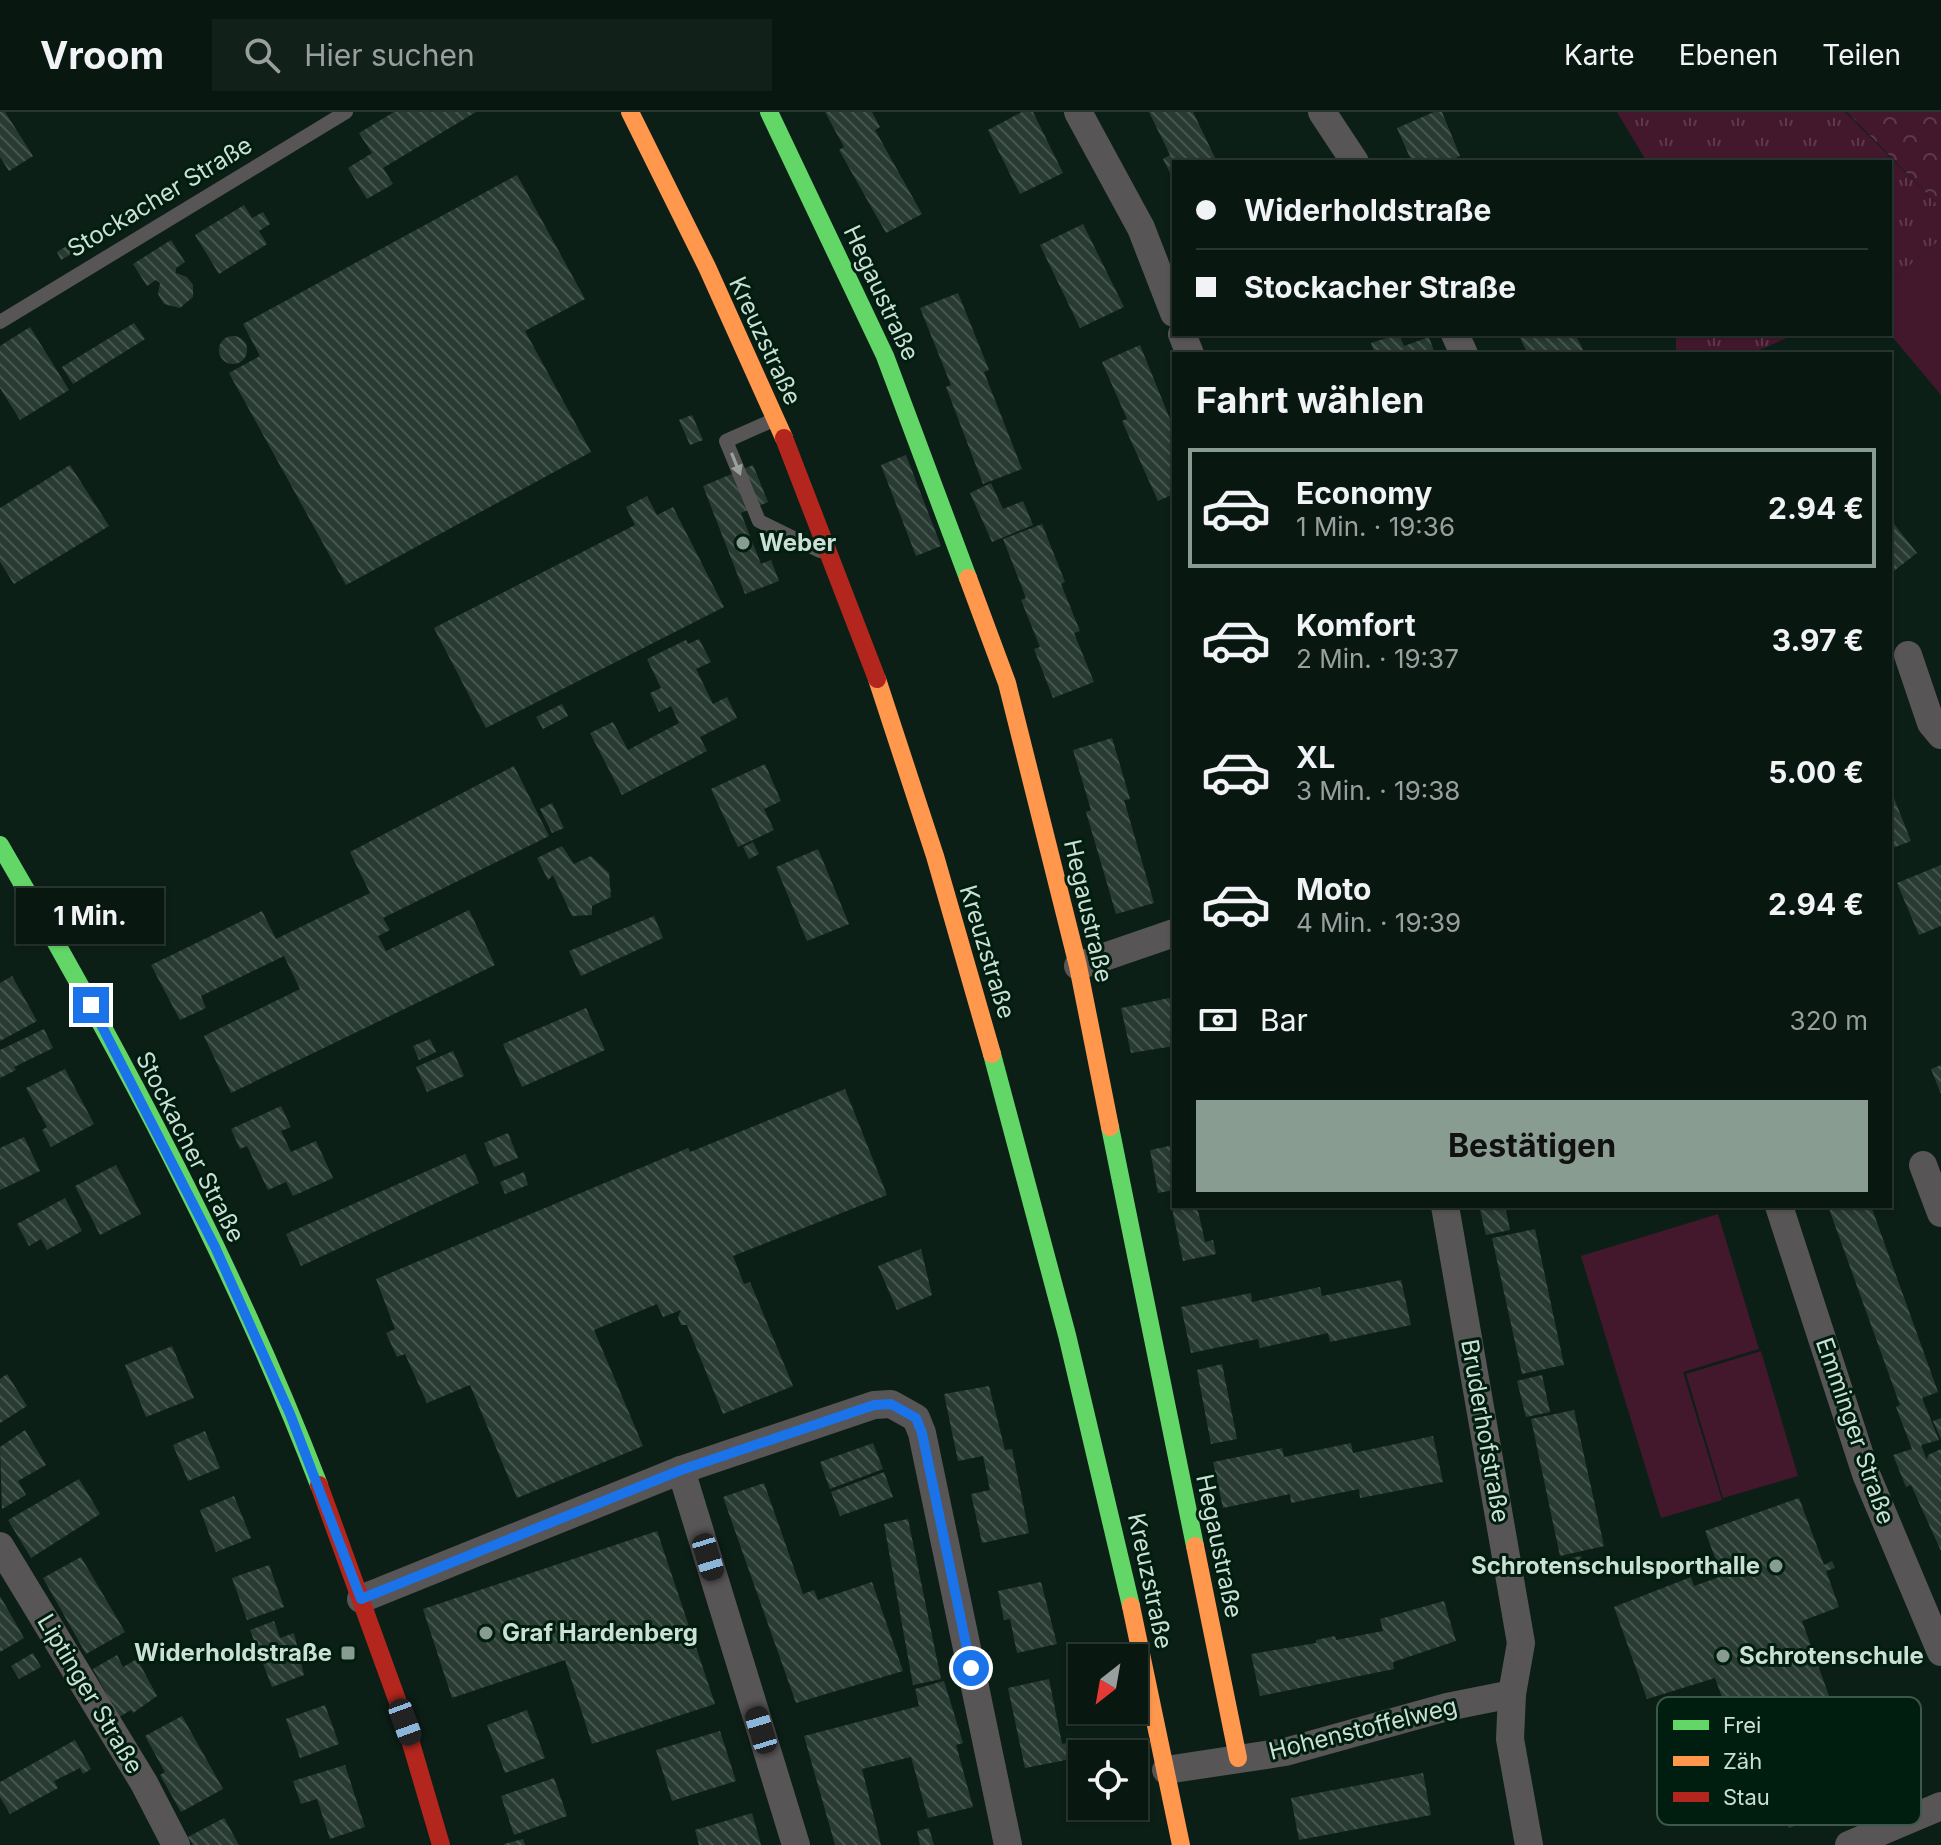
<!DOCTYPE html>
<html lang="de">
<head>
<meta charset="utf-8">
<style>
	body { margin:0; font-family:Inter,sans-serif; background:#12201a; color:#f1f3f6; height:100vh; display:flex; flex-direction:column; font-size:30px; white-space:nowrap }
	* { box-sizing:border-box; margin:0 }
	p { font-size:26px; color:#999f9f }
	.icon { flex:none; width:44px; height:44px; fill:none; stroke:currentColor; stroke-width:2; stroke-linecap:round; stroke-linejoin:round }
	.map { position:relative; flex:1; overflow:hidden }
	.drawer { position:absolute; left:1172px; top:240px; width:720px; height:856px; display:flex; flex-direction:column; background:#091711; border-radius:0px; box-shadow:0 2px 6px #0004,0 0 0 2px #293631 }
	.drawer>* { flex:none }
	.hud { position:absolute; left:1172px; top:48px; width:720px; height:176px; border-radius:0px; box-shadow:0 2px 6px #0004,0 0 0 2px #293631; display:grid; align-content:center; height:176px; padding:0 24px; background:#091711 }
	.needle { width:52px; rotate:211deg }
	.tools { position:absolute; left:1068px; top:1532px; display:grid; gap:16px }
	.tools a { display:grid; place-items:center; width:80px; height:80px; border-radius:0px; background:#091711; box-shadow:0 2px 6px #0004,0 0 0 2px #293631; font-size:40px }
	.end { position:absolute; width:36px; height:36px; margin:-18px; border:10px solid #1a73e8; background:#fff; box-shadow:0 0 0 4px #fff }
	.from { border-radius:50% }
	.bubble { position:absolute; height:56px; border-radius:0px; background:#091711; box-shadow:0 2px 6px #0004,0 0 0 2px #293631; font-size:26px; font-weight:700; line-height:56px; text-align:center }
	.car { position:absolute; width:24px; height:48px; margin:-24px -12px; border-radius:10px; box-shadow:0 0 6px 2px #0007; background:linear-gradient(#222 24%,#8ab4d8 0 40%,#222 0 76%,#8ab4d8 0 86%,#222 0) }
	.hud b { display:flex; align-items:center; gap:28px; height:76px; font-size:30px }
	.hud b+b { border-top:2px solid #293631 }
	.hud i { width:20px; height:20px; background:#f1f3f6 }
	ul { padding:0; list-style:none }
	li { display:flex; align-items:center; gap:24px; height:120px; margin:0 16px 12px; padding:0 8px; border:4px solid transparent; border-radius:0px }
	li div { flex:1 }
	li b { display:block; font-size:30px }
	li em { font-style:normal; font-weight:700 }
	li.on { border-color:#899c92 }
	li>.icon { width:72px; height:72px; stroke-width:1.5 }
	h2 { padding:0 24px; font-size:36px; line-height:96px }
	.pay { display:flex; align-items:center; gap:20px; height:88px; padding:0 24px; font-size:30px }
	.pay p { margin-inline-start:auto }
	.cta { display:flex; gap:16px; margin-top:auto; padding:16px 24px }
	.cta a { flex:1; height:92px; border-radius:0px; background:#899c92; color:#111; font-size:32px; font-weight:700; line-height:92px; text-align:center }
	header { display:flex; align-items:center; gap:48px; box-sizing:border-box; height:112px; padding:0 40px; background:#091711; border-bottom:2px solid #293631 }
	header strong { font-size:38px }
	nav { display:flex; gap:44px; margin-inline-start:auto; font-size:28px }
	.search { width:560px; height:72px; background:#12201a; display:flex; align-items:center; gap:20px; box-sizing:border-box; padding:0 28px; border-radius:0px; color:#999f9f; font-size:30px }
	.map>svg:first-child { display:block }
</style>
</head>
<body>
<header>
<strong>Vroom</strong>
<div class="search"><svg class="icon" aria-label="search" viewBox="0 0 24 24"><circle cx="10" cy="10" r="6"/><path d="M15 15l6 6"/></svg>Hier suchen</div>
<nav><a>Karte</a><a>Ebenen</a><a>Teilen</a></nav>
</header>
<div class="map">
<svg width="1941" height="1733" viewBox="0 0 1941 1733">
	<defs>
		<pattern id="grass-tufts" width="24" height="20" patternUnits="userSpaceOnUse" patternTransform="scale(2)"><rect width="24" height="20" fill="#43182d"/><path d="M3 7l-1-3M5 7V3M7 7l1-3M15 17l-1-3M17 17v-4M19 17l1-3" fill="none" stroke="#5d394b"/></pattern>
		<pattern id="forest-crowns" width="20" height="18" patternUnits="userSpaceOnUse" patternTransform="scale(2)"><rect width="20" height="18" fill="#43182d"/><path d="M2 6a3 3 0 1 1 6 0M12 15a3 3 0 1 1 6 0" fill="none" stroke="#5d394b"/></pattern>
		<pattern id="building-back-hatch" width="6" height="6" patternUnits="userSpaceOnUse" patternTransform="scale(2)"><rect width="6" height="6" fill="#283a32"/><path d="M-1 5l2 2M0 0l6 6M5-1l2 2" fill="none" stroke="#46564f"/></pattern>
	</defs>
	<rect width="100%" height="100%" fill="#0c1f17"/>
	<g fill="url(#grass-tufts)">
		<path d="M1617,0H1845L1941,96V127L1890,170V50H1647Z"/>
		<path d="M1676,222H1796L1750,242H1676Z"/>
	</g>
	<path fill="url(#forest-crowns)" d="M1847,0H1941V96Z"/>
	<g fill="#43182d">
		<path d="M1941,127V283L1890,222V170Z"/>
		<path d="M1718,1102L1759,1237L1683,1260L1722,1388L1661,1406L1581,1144Z"/>
		<path d="M1761,1239L1798,1364L1723,1386L1686,1262Z"/>
	</g>
	<g fill="url(#building-back-hatch)">
		<path d="M0,0H5L33,44L9,59L0,45Z"/>
		<path d="M394,0H476L383,56L393,72L367,87L348,56L372,41L359,21Z"/>
		<path d="M825,0H872L880,15L875,18L922,102L886,121L839,38L844,35Z"/>
		<path d="M1022,0H1033L1063,61L1020,82L988,18Z"/>
		<path d="M1149,0H1193L1217,50H1174V69L1163,47L1170,43Z"/>
		<path d="M1434,0H1442L1460,44L1447,50H1412L1397,16Z"/>
		<path d="M517,63L585,187L525,219L591,340L346,473L229,261L260,244L243,212Z"/>
		<path d="M244,93L252,106L263,100L270,112L259,119L267,132L219,162L195,123Z"/>
		<path d="M1083,112L1124,195L1080,216L1040,133Z"/>
		<path d="M171,128L185,150L176,156V161L187,165L193,173V185L180,196L164,192L158,182L160,171L156,168L147,174L133,152Z"/>
		<path d="M68,133L73,141L61,148L57,140Z"/>
		<path d="M958,181L989,258L984,260L1022,357L983,372L946,275L951,273L920,196Z"/>
		<path d="M134,211L145,227L73,272L62,255Z"/>
		<path d="M30,215L69,278L20,308L0,276V234Z"/>
		<path d="M1399,222L1404,234L1429,225L1435,242H1375L1371,231Z"/>
		<path d="M1518,222H1575L1585,242H1528Z"/>
		<circle cx="233" cy="238" r="14"/>
		<path d="M1140,233L1174,317V382L1158,389L1122,309L1127,307L1102,250Z"/>
		<path d="M692,303L703,328L690,333L679,308Z"/>
		<path d="M906,343L941,434L916,444L881,353Z"/>
		<path d="M70,353L109,414L14,472L0,450V396Z"/>
		<path d="M753,353L768,390L741,401L761,452L771,448L779,469L745,482L703,374Z"/>
		<path d="M991,371L1003,397L1023,389L1033,413L992,430L970,381Z"/>
		<path d="M647,384L657,403L673,395L724,495L486,616L434,516L635,413L626,395Z"/>
		<path d="M1890,407L1917,441L1890,462Z"/>
		<path d="M1042,412L1065,470L1061,472L1080,519L1074,521L1094,570L1053,586L1034,537L1040,535L1021,488L1026,486L1003,427Z"/>
		<path d="M699,527L711,550L696,557L713,592L727,585L737,606L700,625L707,639L622,683L590,621L613,610L628,638L679,611L671,594L659,600L650,581L661,576L647,547L686,528L688,532Z"/>
		<path d="M562,592L568,604L543,617L536,605Z"/>
		<path d="M1112,626L1130,687L1124,688L1154,791L1116,802L1086,700L1091,698L1073,638Z"/>
		<path d="M765,652L781,689L764,697L774,718L738,735L711,677Z"/>
		<path d="M514,654L549,724L383,806L390,818L378,824L386,839L469,798L495,853L231,981L204,924L300,877L284,844L201,884L206,896L180,908L151,853L262,799L276,827L370,781L350,740Z"/>
		<path d="M1890,676L1911,729L1890,737Z"/>
		<path d="M552,691L564,716L552,721L540,697Z"/>
		<path d="M753,730L759,742L749,747L743,735Z"/>
		<path d="M562,734L574,752L591,744L609,761L611,785L592,794V803L572,804L553,763L548,768L537,746Z"/>
		<path d="M818,737L849,812L807,829L776,755Z"/>
		<path d="M1941,753V814L1919,823L1897,771Z"/>
		<path d="M654,804L663,826L581,864L569,839Z"/>
		<path d="M12,864L37,909L0,929V871Z"/>
		<path d="M1174,885V934L1131,941L1121,896Z"/>
		<path d="M586,896L605,938L522,975L503,932Z"/>
		<path d="M44,917L53,936L14,955L16,958L0,966V938Z"/>
		<path d="M430,927L436,940L419,948L413,934Z"/>
		<path d="M453,939L464,964L427,980L416,955Z"/>
		<path d="M1941,953V982L1931,957Z"/>
		<path d="M65,957L94,1012L51,1035L42,1018L47,1015L26,976Z"/>
		<path d="M845,977L887,1083L733,1144L744,1172L750,1170L793,1274L723,1302L687,1213H681L678,1205L681,1198L663,1205L657,1192L594,1218L643,1334L517,1386L470,1273L427,1291L405,1242L397,1245L386,1221L395,1217L376,1167L688,1036L690,1040Z"/>
		<path d="M281,994L291,1015L281,1019L291,1040L316,1029L333,1066L293,1084L286,1070L268,1078L247,1034L240,1037L231,1017Z"/>
		<path d="M508,1021L518,1046L494,1055L484,1031Z"/>
		<path d="M24,1025L40,1059L0,1078V1036Z"/>
		<path d="M1174,1033V1078L1158,1081L1150,1038Z"/>
		<path d="M465,1042L479,1071L301,1154L286,1122Z"/>
		<path d="M116,1053L141,1102L100,1123L75,1074Z"/>
		<path d="M524,1060L528,1073L505,1082L500,1070Z"/>
		<path d="M65,1086L82,1119L47,1138L41,1127L29,1134L17,1112Z"/>
		<path d="M1197,1094L1205,1130L1213,1128L1216,1142L1183,1149L1172,1096Z"/>
		<path d="M1479,1094H1505L1510,1118L1486,1123Z"/>
		<path d="M1828,1094H1871L1938,1280L1922,1286L1939,1328L1921,1333L1927,1348L1928,1343L1941,1337V1439L1911,1373L1906,1375L1893,1343L1912,1337L1896,1295L1900,1293Z"/>
		<path d="M1535,1117L1564,1253L1522,1262L1492,1126Z"/>
		<path d="M921,1137L932,1183L897,1198L878,1154Z"/>
		<path d="M1401,1168L1411,1213L1330,1230L1328,1221L1260,1236L1258,1227L1191,1241L1181,1195L1251,1181L1252,1190L1320,1175L1322,1184Z"/>
		<path d="M172,1234L194,1286L146,1305L125,1253Z"/>
		<path d="M1222,1252L1237,1327L1211,1332L1197,1258Z"/>
		<path d="M7,1262L27,1294L0,1311V1267Z"/>
		<path d="M1542,1263L1550,1300L1526,1305L1517,1269Z"/>
		<path d="M989,1274L1005,1338L1012,1337L1029,1421L982,1431L971,1382L990,1378L983,1344L958,1349L944,1282Z"/>
		<path d="M1574,1298L1604,1434L1560,1444L1531,1307Z"/>
		<path d="M1941,1306V1327L1933,1309Z"/>
		<path d="M25,1318L46,1353L18,1369L26,1383L2,1397L0,1335Z"/>
		<path d="M205,1319L220,1356L188,1369L173,1333Z"/>
		<path d="M1433,1324L1443,1370L1360,1386L1359,1377L1291,1391L1290,1382L1223,1396L1213,1350L1282,1336L1284,1345L1351,1331L1353,1341Z"/>
		<path d="M873,1331L883,1357L830,1377L820,1350Z"/>
		<path d="M884,1360L893,1385L840,1404L831,1380Z"/>
		<path d="M79,1367L100,1402L31,1446L8,1408Z"/>
		<path d="M764,1371L803,1482L814,1478L818,1488L872,1470L903,1559L796,1591L723,1385Z"/>
		<path d="M234,1384L251,1426L216,1440L200,1398Z"/>
		<path d="M1799,1386L1824,1453L1832,1449L1835,1456L1826,1459L1839,1495L1802,1509L1842,1620L1747,1654L1715,1566L1647,1587L1614,1495L1691,1465L1694,1474L1722,1464L1705,1419Z"/>
		<path d="M908,1407L941,1567L913,1573L884,1412Z"/>
		<path d="M657,1419L715,1592L592,1632L565,1548L452,1586L423,1497Z"/>
		<path d="M1581,1444L1584,1457L1560,1463L1556,1449Z"/>
		<path d="M81,1445L125,1520L86,1542L43,1466Z"/>
		<path d="M269,1453L284,1495L247,1508L232,1466Z"/>
		<path d="M1041,1470L1057,1532L1017,1541L1010,1507L1004,1508L998,1479Z"/>
		<path d="M0,1484L24,1526L0,1540Z"/>
		<path d="M1444,1489L1456,1529L1393,1550L1394,1557L1260,1584L1251,1542L1316,1531V1528L1335,1524L1336,1528L1383,1519L1380,1507Z"/>
		<path d="M274,1509L280,1526L294,1521L304,1563L272,1575L250,1518Z"/>
		<path d="M33,1541L41,1555L19,1567L11,1554Z"/>
		<path d="M117,1543L123,1555L137,1547L157,1584L133,1601L131,1598L119,1605L93,1557Z"/>
		<path d="M1049,1567L1062,1632L1067,1631L1071,1647L1025,1656L1008,1576Z"/>
		<path d="M944,1569L963,1631L956,1633L973,1695L928,1706L911,1645L862,1657L881,1733H835L804,1624L919,1594L915,1577Z"/>
		<path d="M325,1593L339,1632L300,1646L286,1607Z"/>
		<path d="M527,1598L545,1646L505,1661L487,1613Z"/>
		<path d="M182,1604L223,1677L181,1700L160,1663L165,1660L145,1624Z"/>
		<path d="M720,1619L736,1669L672,1689L656,1638Z"/>
		<path d="M75,1628L91,1657L83,1662L80,1656L54,1669L58,1676L10,1702L0,1685V1670Z"/>
		<path d="M345,1653L365,1715L330,1727L317,1687L301,1692L293,1669Z"/>
		<path d="M1423,1661L1431,1703L1299,1728L1291,1686Z"/>
		<path d="M554,1666L567,1704L514,1723L501,1684Z"/>
		<path d="M1808,1676L1819,1705L1789,1716L1778,1687Z"/>
		<path d="M752,1701L761,1733H699L695,1718Z"/>
		<path d="M224,1706L239,1733H193L188,1725Z"/>
		<path d="M929,1716L934,1733H920L917,1719Z"/>
		<path d="M523,1727L525,1733H504V1732Z"/>
	</g>
	<g fill="none" stroke-linecap="round" stroke-linejoin="round">
		<g stroke="#585557" stroke-width="14">
			<path d="M0,210L346,0"/>
			<path d="M771,309L726,329L759,409L820,439"/>
		</g>
		<g stroke="#585557" stroke-width="28">
			<path d="M1078,0L1141,116L1174,201"/>
			<path d="M1322,0L1355,50"/>
			<path d="M1182,222L1190,242"/>
			<path d="M1455,222L1464,242"/>
			<path d="M1908,543L1931,611L1941,623"/>
			<path d="M1078,854L1174,821"/>
			<path d="M1923,1053L1941,1101"/>
			<path d="M1445,1094L1521,1531L1512,1582L1510,1627L1529,1733"/>
			<path d="M1779,1094L1866,1362L1941,1540"/>
			<path d="M681,1358L796,1733"/>
			<path d="M0,1434L144,1671L176,1733"/>
			<path d="M361,1487L681,1358L874,1293L891,1292L916,1306L922,1321L1008,1733"/>
			<path d="M1166,1658L1285,1640L1447,1595L1512,1582"/>
			<path d="M1849,1733L1941,1694"/>
		</g>
		<g stroke="#63d668" stroke-width="18">
			<path d="M769,0L885,244L968,466"/>
			<path d="M0,733C120,939 233,1150 319,1373"/>
			<path d="M992,942L1067,1223L1131,1494"/>
			<path d="M1110,1015L1195,1434"/>
		</g>
		<g stroke="#ff974d" stroke-width="18">
			<path d="M630,0L707,155L784,326"/>
			<path d="M968,466L1007,571L1078,854L1110,1015"/>
			<path d="M877,567L935,744L992,942"/>
			<path d="M1195,1434L1238,1646"/>
			<path d="M1131,1494L1181,1733"/>
		</g>
		<g stroke="#b3261e" stroke-width="18">
			<path d="M784,326L877,567"/>
			<path d="M319,1373L403,1604L441,1733"/>
		</g>
	</g>
	<defs><path id="oneway-solid" d="M-6-.8H1V-3.2L6.5 0L1 3.2V.8H-6Z" transform="scale(2)"/></defs>
	<use fill="#98a19c" href="#oneway-solid" transform="translate(736 352) rotate(68)"/>
	<g fill="none" stroke-linecap="round" stroke-linejoin="round">
		<path stroke="#1a73e8" stroke-width="10" d="M91,893L215,1135L290,1302L361,1487L681,1358L874,1293L891,1292L916,1306L922,1321L971,1556"/>
	</g>
	<g fill="#899c92" stroke="#001e0f" stroke-width="3">
		<circle cx="743" cy="431" r="8"/>
		<circle cx="1776" cy="1454" r="8"/>
		<circle cx="486" cy="1521" r="8"/>
		<rect x="340" y="1533" width="16" height="16" rx="4"/>
		<circle cx="1723" cy="1544" r="8"/>
	</g>
	<g text-anchor="middle" stroke-width="6" stroke-linejoin="round" paint-order="stroke">
		<g font-size="24" fill="#ccdfd4" stroke="#001e0f">
			<text transform="translate(160 85) rotate(-31)" y="8">Stockacher Straße</text>
			<text transform="translate(881 181) rotate(65)" y="8">Hegaustraße</text>
			<text transform="translate(765 229) rotate(65)" y="8">Kreuzstraße</text>
			<text transform="translate(1088 799) rotate(77)" y="8">Hegaustraße</text>
			<text transform="translate(987 840) rotate(73)" y="8">Kreuzstraße</text>
			<text transform="translate(190 1035) rotate(63)" y="8">Stockacher Straße</text>
			<text transform="translate(1485 1319) rotate(80)" y="8">Bruderhofstraße</text>
			<text transform="translate(1855 1319) rotate(71)" y="8">Emminger Straße</text>
			<text transform="translate(1219 1434) rotate(78)" y="8">Hegaustraße</text>
			<text transform="translate(1150 1469) rotate(78)" y="8">Kreuzstraße</text>
			<text transform="translate(90 1582) rotate(59)" y="8">Liptinger Straße</text>
			<text transform="translate(1363 1617) rotate(-14)" y="8">Hohenstoffelweg</text>
		</g>
		<g font-size="24" font-weight="bold" fill="#ccdfd4" stroke="#001e0f" text-anchor="start">
			<text x="759" y="439">Weber</text>
			<text x="1760" y="1462" text-anchor="end">Schrotenschulsporthalle</text>
			<text x="502" y="1529">Graf Hardenberg</text>
			<text x="332" y="1549" text-anchor="end">Widerholdstraße</text>
			<text x="1739" y="1552">Schrotenschule</text>
		</g>
	</g>
	<rect x="1657" y="1585" width="264" height="128" rx="12" fill="#001e0f" stroke="#3d584a" stroke-width="2"/>
	<rect x="1673" y="1608" width="36" height="10" fill="#63d668"/>
	<rect x="1673" y="1644" width="36" height="10" fill="#ff974d"/>
	<rect x="1673" y="1680" width="36" height="10" fill="#b3261e"/>
	<g font-size="22" fill="#ccdfd4">
		<text x="1723" y="1621">Frei</text>
		<text x="1723" y="1657">Zäh</text>
		<text x="1723" y="1693">Stau</text>
	</g>
</svg>
<div class="tools">
<a><svg class="needle" viewBox="-14 -14 28 28"><path d="M0-13l5 13h-10z" fill="#e53935"/><path d="M0 13l5-13h-10z" fill="#999f9f"/></svg></a>
<a><svg class="icon" aria-label="locate" viewBox="0 0 24 24"><circle cx="12" cy="12" r="6"/><path d="M12 2v4M12 18v4M2 12h4M18 12h4"/></svg></a>
</div>
<i class="end from" style="left:971px;top:1556px"></i>
<i class="end" style="left:91px;top:893px"></i>
<div class="bubble" style="left:16px;top:776px;width:148px">1 Min.</div>
<i class="car" style="left:708px;top:1445px;rotate:163deg"></i>
<i class="car" style="left:405px;top:1610px;rotate:160deg"></i>
<i class="car" style="left:761px;top:1618px;rotate:343deg"></i>
<div class="hud">
<b><i class="from"></i>Widerholdstraße</b>
<b><i></i>Stockacher Straße</b>
</div>
<section class="drawer">
<h2>Fahrt wählen</h2>
<ul>
<li class="on"><svg class="icon" aria-label="car" viewBox="0 0 24 24"><path d="M5 17H2v-5l4-1 3-4h7l3 4 3 1v5h-3M9 17h6M6 11h13"/><circle cx="7" cy="17" r="2"/><circle cx="17" cy="17" r="2"/></svg><div><b>Economy</b><p>1 Min. · 19:36</p></div><em>2.94 €</em></li>
<li><svg class="icon" aria-label="car" viewBox="0 0 24 24"><path d="M5 17H2v-5l4-1 3-4h7l3 4 3 1v5h-3M9 17h6M6 11h13"/><circle cx="7" cy="17" r="2"/><circle cx="17" cy="17" r="2"/></svg><div><b>Komfort</b><p>2 Min. · 19:37</p></div><em>3.97 €</em></li>
<li><svg class="icon" aria-label="car" viewBox="0 0 24 24"><path d="M5 17H2v-5l4-1 3-4h7l3 4 3 1v5h-3M9 17h6M6 11h13"/><circle cx="7" cy="17" r="2"/><circle cx="17" cy="17" r="2"/></svg><div><b>XL</b><p>3 Min. · 19:38</p></div><em>5.00 €</em></li>
<li><svg class="icon" aria-label="car" viewBox="0 0 24 24"><path d="M5 17H2v-5l4-1 3-4h7l3 4 3 1v5h-3M9 17h6M6 11h13"/><circle cx="7" cy="17" r="2"/><circle cx="17" cy="17" r="2"/></svg><div><b>Moto</b><p>4 Min. · 19:39</p></div><em>2.94 €</em></li>
</ul>
<div class="pay"><svg class="icon" aria-label="cash" viewBox="0 0 24 24"><path d="M3 7h18v10H3z"/><circle cx="12" cy="12" r="2"/></svg>Bar<p>320 m</p></div>
<div class="cta"><a>Bestätigen</a></div>
</section>
</div>
</body>
</html>
